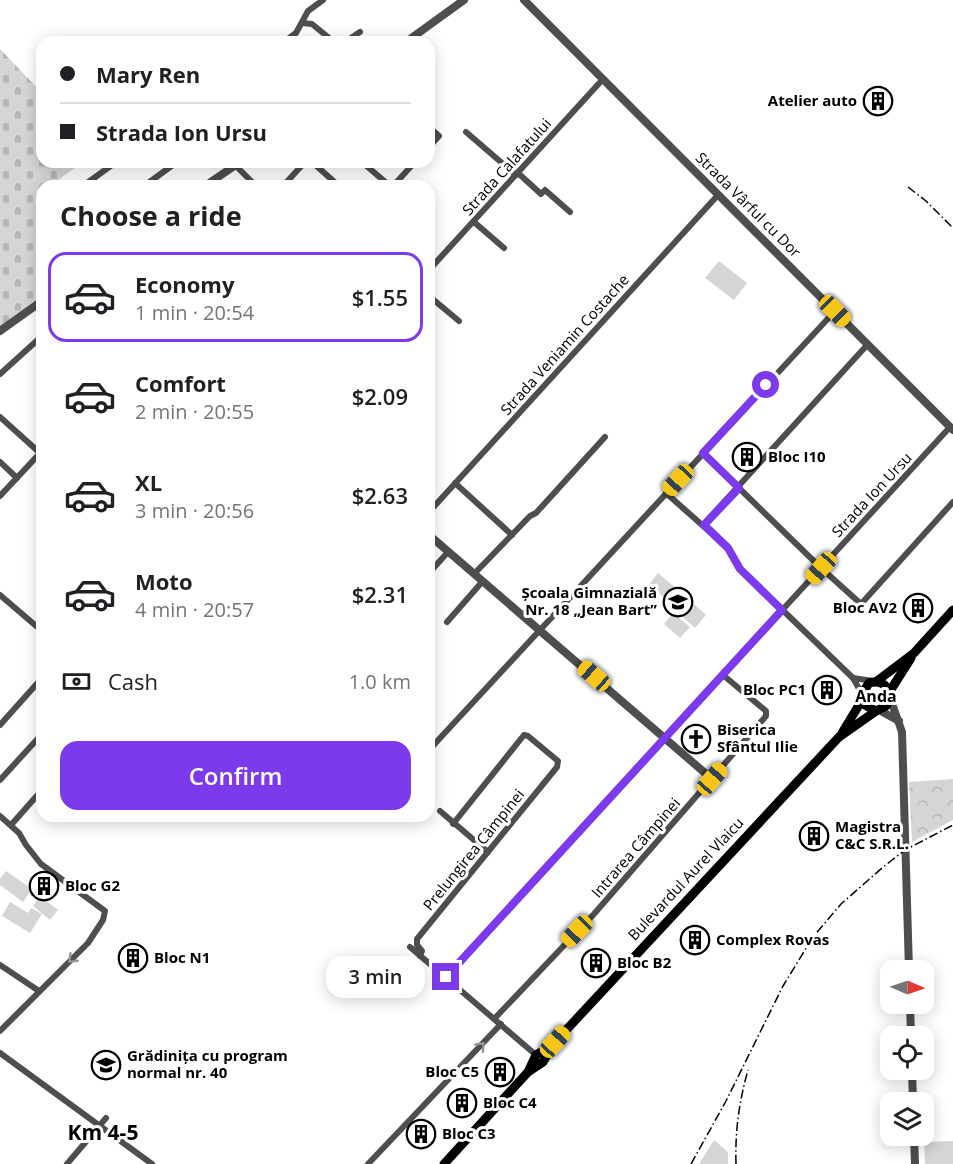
<!DOCTYPE html>
<html lang="en">
<head>
<meta charset="utf-8">
<style>
	body { margin:0; font-family:"Open Sans",sans-serif; background:#f6f6f6; color:#202124; height:100vh; display:flex; flex-direction:column; font-size:22px; white-space:nowrap }
	* { box-sizing:border-box; margin:0 }
	p { font-size:20px; color:#757577 }
	.icon { flex:none; width:33px; height:33px; fill:none; stroke:currentColor; stroke-width:2; stroke-linecap:round; stroke-linejoin:round }
	.map { position:relative; flex:1; overflow:hidden }
	.details { position:absolute; left:36px; top:180px; width:399px; height:642px; display:flex; flex-direction:column; background:#fff; border-radius:18px; box-shadow:0 3px 15px #0003 }
	.details>* { flex:none }
	.hud { position:absolute; left:36px; top:36px; width:399px; height:132px; border-radius:18px; box-shadow:0 3px 15px #0003; display:grid; align-content:center; height:132px; padding:0 24px; background:#fff }
	.needle { width:39px; rotate:92deg }
	.tools { position:absolute; left:880px; top:960px; display:grid; gap:12px }
	.tools a { display:grid; place-items:center; width:54px; height:54px; border-radius:12px; background:#fff; box-shadow:0 3px 15px #0003; font-size:30px }
	.end { position:absolute; width:27px; height:27px; margin:-14px; border:8px solid #7c3aed; background:#fff; box-shadow:0 0 0 3px #fff }
	.from { border-radius:50% }
	.bubble { position:absolute; height:42px; border-radius:18px; background:#fff; box-shadow:0 3px 15px #0003; font-size:20px; font-weight:600; line-height:42px; text-align:center }
	.car { position:absolute; width:18px; height:36px; margin:-18px -9px; border-radius:8px; box-shadow:0 0 4px 2px #0007; background:linear-gradient(#f5c518 24%,#345 0 40%,#f5c518 0 76%,#345 0 86%,#f5c518 0) }
	.hud b { display:flex; align-items:center; gap:21px; height:57px; font-size:22px }
	.hud b+b { border-top:2px solid #e0e0e0 }
	.hud i { width:15px; height:15px; background:#202124 }
	ul { padding:0; list-style:none }
	li { display:flex; align-items:center; gap:18px; height:90px; margin:0 12px 9px; padding:0 12px; border:3px solid transparent; border-radius:18px }
	li div { flex:1 }
	li b { display:block; font-size:22px }
	li em { font-style:normal; font-weight:600 }
	li.selected { border-color:#7c3aed }
	li>.icon { width:54px; height:54px; stroke-width:1.5 }
	h2 { padding:0 24px; font-size:27px; line-height:72px }
	.pay { display:flex; align-items:center; gap:15px; height:66px; padding:0 24px; font-size:22px }
	.pay p { margin-inline-start:auto }
	.primary-button { display:flex; gap:12px; margin-top:auto; padding:12px 24px }
	.primary-button a { flex:1; height:69px; border-radius:18px; background:#7c3aed; color:#fff; font-size:24px; font-weight:600; line-height:69px; text-align:center }
	.map>svg:first-child { display:block }
</style>
</head>
<body>
<div class="map">
<svg width="953" height="1164" viewBox="0 0 953 1164">
	<defs>
		<pattern id="forest-crowns" width="20" height="18" patternUnits="userSpaceOnUse" patternTransform="scale(1.5)"><rect width="20" height="18" fill="#d5d5d5"/><path d="M2 6a3 3 0 1 1 6 0M12 15a3 3 0 1 1 6 0" fill="none" stroke="#b5b5b5"/></pattern>
		<pattern id="cemetery-stones" width="16" height="16" patternUnits="userSpaceOnUse" patternTransform="scale(1.5)"><rect width="16" height="16" fill="#d5d5d5"/><path d="M2 7V4a2 2 0 0 1 4 0v3zM10 15v-3a2 2 0 0 1 4 0v3z" fill="#b5b5b5"/></pattern>
	</defs>
	<rect width="100%" height="100%" fill="#fff"/>
	<g fill="#d5d5d5">
		<path d="M719,261L747,283L734,300L705,278Z"/>
		<path d="M658,573L678,590L668,601L649,585Z"/>
		<path d="M684,595L706,615L695,628L672,608Z"/>
		<path d="M673,613L690,627L680,638L664,624Z"/>
		<path d="M6,871L32,889L23,902L0,885V879Z"/>
		<path d="M40,896L58,910L50,920L33,906Z"/>
		<path d="M10,902L28,913L31,908L42,914L30,933L2,916Z"/>
		<path d="M714,1140L728,1152V1164H699Z"/>
		<path d="M953,1141V1164H925L924,1142Z"/>
	</g>
	<path fill="url(#forest-crowns)" d="M953,779V820L912,842L909,782Z"/>
	<path fill="url(#cemetery-stones)" d="M0,49L42,93V162H83L50,186H42V192L38,195L39,198L35,202L42,209V297L0,328Z"/>
	<g fill="none" stroke-linecap="round" stroke-linejoin="round">
		<g stroke="#4e4e4e" stroke-width="6">
			<path d="M302,23L312,24L334,42"/>
			<path d="M284,42L296,33L308,11L323,0"/>
			<path d="M345,42L360,32"/>
			<path d="M429,127L439,136L429,147"/>
			<path d="M466,132L516,175"/>
			<path d="M232,162L256,186"/>
			<path d="M312,162L339,186"/>
			<path d="M362,162L390,186"/>
			<path d="M518,173L541,194L545,190L570,212"/>
			<path d="M83,186L116,162"/>
			<path d="M144,186L177,162"/>
			<path d="M283,186L305,162"/>
			<path d="M393,186L415,162"/>
			<path d="M474,222L504,248"/>
			<path d="M429,270L603,79"/>
			<path d="M429,296L459,321"/>
			<path d="M0,374L42,336"/>
			<path d="M0,417L40,453"/>
			<path d="M703,453L821,568L861,604L953,502"/>
			<path d="M0,462L17,478"/>
			<path d="M455,483L512,535"/>
			<path d="M666,493L728,548L740,569L853,678L862,694"/>
			<path d="M0,496L42,451"/>
			<path d="M429,512L718,195"/>
			<path d="M703,525L868,344"/>
			<path d="M429,573L448,552"/>
			<path d="M474,574L530,516L536,513L605,437"/>
			<path d="M0,595L42,631"/>
			<path d="M447,622L482,582"/>
			<path d="M853,678L873,681"/>
			<path d="M0,725L42,678"/>
			<path d="M429,750L835,311"/>
			<path d="M0,780L42,734"/>
			<path d="M440,811L488,852"/>
			<path d="M0,816L19,833L26,845L41,864L105,911L103,920L88,943L0,1031"/>
			<path d="M11,825L42,790"/>
			<path d="M410,947L536,1055"/>
			<path d="M420,956L422,951L417,945V939L557,767L558,761L528,736L524,735L453,824"/>
			<path d="M0,965L39,991"/>
			<path d="M446,977L950,427"/>
			<path d="M495,1018L594,914L766,716V711L723,675"/>
			<path d="M0,1053L152,1164"/>
			<path d="M67,1164L106,1118"/>
			<path d="M368,1164L501,1024"/>
		</g>
		<g stroke="#4e4e4e" stroke-width="8">
			<path d="M524,0L953,430"/>
			<path d="M406,42L464,0"/>
			<path d="M205,186L240,162"/>
			<path d="M0,331L42,301"/>
			<path d="M429,535L712,779"/>
			<path d="M890,698L902,732L909,970"/>
			<path d="M879,710L899,721"/>
			<path d="M910,1004L911,1036"/>
			<path d="M912,1070L913,1102"/>
			<path d="M914,1136L915,1164"/>
		</g>
		<g stroke="#000" stroke-width="9">
			<path d="M877,681L914,653L953,610"/>
			<path d="M890,691L911,658"/>
			<path d="M842,733L862,700"/>
			<path d="M529,1070L536,1055L548,1048"/>
			<path d="M444,1164L528,1072L543,1062L555,1042L839,737L876,711L886,706C895,693 885,678 869,683L862,694L865,705L876,711"/>
		</g>
		<g stroke="#000" stroke-width="1.5" stroke-dasharray="9 3 1.5 3" stroke-linecap="butt">
			<path d="M908,187L926,201L953,228"/>
			<path d="M691,1164L726,1101L783,986L813,937L841,904L882,868L905,850L953,825"/>
			<path d="M736,1164C735,1131 739,1102 748,1070"/>
		</g>
	</g>
	<defs><path id="oneway-chevron" d="M-2-3.5L2.5 0L-2 3.5" fill="none" stroke-width="1.6" stroke-linecap="round" stroke-linejoin="round" transform="scale(1.5)"/></defs>
	<g stroke="#959595">
		<use href="#oneway-chevron" transform="translate(72 959) rotate(136)"/>
		<use href="#oneway-chevron" transform="translate(481 1046) rotate(-47)"/>
	</g>
	<g fill="none" stroke-linecap="round" stroke-linejoin="round">
		<path stroke="#7c3aed" stroke-width="8" d="M446,977L782,610L740,569L728,548L704,525L739,488L703,453L766,385"/>
	</g>
	<defs>
		<g id="building-ring" transform="scale(1.5)"><circle r="9.5" fill="#fff" stroke="#000" stroke-width="1.5"/><path d="M-4-6H4V6H1V3H-1V6H-4ZM-2.5-4.3h1.7v1.8h-1.7ZM.8-4.3h1.7v1.8H.8ZM-2.5-1h1.7V.8h-1.7ZM.8-1h1.7V.8H.8Z" fill="#000"/></g>
		<g id="school-ring" transform="scale(1.5)"><circle r="9.5" fill="#fff" stroke="#000" stroke-width="1.5"/><path d="M0-5L7-2L0 1L-7-2ZM-4 1L0 2.5L4 1V4Q0 6-4 4Z" fill="#000"/></g>
		<g id="church-ring" transform="scale(1.5)"><circle r="9.5" fill="#fff" stroke="#000" stroke-width="1.5"/><path d="M-1.2-6h2.4v3.5h3.3v2.4h-3.3V6h-2.4V-.1h-3.3v-2.4h3.3Z" fill="#000"/></g>
	</defs>
	<g fill-rule="evenodd">
		<use href="#building-ring" x="878" y="101"/>
		<use href="#building-ring" x="747" y="457"/>
		<use href="#school-ring" x="678" y="602"/>
		<use href="#building-ring" x="918" y="608"/>
		<use href="#building-ring" x="827" y="690"/>
		<use href="#church-ring" x="696" y="739"/>
		<use href="#building-ring" x="814" y="836"/>
		<use href="#building-ring" x="44" y="886"/>
		<use href="#building-ring" x="695" y="940"/>
		<use href="#building-ring" x="133" y="958"/>
		<use href="#building-ring" x="596" y="963"/>
		<use href="#school-ring" x="106" y="1065"/>
		<use href="#building-ring" x="500" y="1072"/>
		<use href="#building-ring" x="462" y="1103"/>
		<use href="#building-ring" x="421" y="1134"/>
	</g>
	<g text-anchor="middle" stroke-width="6" stroke-linejoin="round" paint-order="stroke">
		<g font-size="15" font-weight="bold" fill="#000" stroke="#fff" text-anchor="start">
			<text x="857" y="106" text-anchor="end">Atelier auto</text>
			<text x="768" y="462">Bloc I10</text>
			<text x="657" y="598" text-anchor="end">Școala Gimnazială<tspan x="657" dy="17">Nr. 18 „Jean Bart”</tspan></text>
			<text x="897" y="613" text-anchor="end">Bloc AV2</text>
			<text x="806" y="695" text-anchor="end">Bloc PC1</text>
			<text x="717" y="735">Biserica<tspan x="717" dy="17">Sfântul Ilie</tspan></text>
			<text x="835" y="832">Magistra<tspan x="835" dy="17">C&amp;C S.R.L.</tspan></text>
			<text x="65" y="891">Bloc G2</text>
			<text x="716" y="945">Complex Rovas</text>
			<text x="154" y="963">Bloc N1</text>
			<text x="617" y="968">Bloc B2</text>
			<text x="127" y="1061">Grădinița cu program<tspan x="127" dy="17">normal nr. 40</tspan></text>
			<text x="479" y="1077" text-anchor="end">Bloc C5</text>
			<text x="483" y="1108">Bloc C4</text>
			<text x="442" y="1139">Bloc C3</text>
		</g>
		<g font-size="15" fill="#000" stroke="#fff">
			<text transform="translate(507 167) rotate(-48)" y="5">Strada Calafatului</text>
			<text transform="translate(748 205) rotate(45)" y="5">Strada Vârful cu Dor</text>
			<text transform="translate(565 345) rotate(-48)" y="5">Strada Veniamin Costache</text>
			<text transform="translate(872 495) rotate(-47)" y="5">Strada Ion Ursu</text>
			<text transform="translate(636 848) rotate(-49)" y="5">Intrarea Câmpinei</text>
			<text transform="translate(474 850) rotate(-51)" y="5">Prelungirea Câmpinei</text>
			<text transform="translate(686 879) rotate(-47)" y="5">Bulevardul Aurel Vlaicu</text>
		</g>
		<g font-size="16" font-weight="bold" fill="#000" stroke="#fff">
			<text x="876" y="702">Anda</text>
		</g>
		<g font-size="21" font-weight="bold" fill="#000" stroke="#fff">
			<text x="103" y="1140">Km 4-5</text>
		</g>
	</g>
</svg>
<div class="tools">
<a><svg class="needle" viewBox="-14 -14 28 28"><path d="M0-13l5 13h-10z" fill="#e53935"/><path d="M0 13l5-13h-10z" fill="#757577"/></svg></a>
<a><svg class="icon" aria-label="locate" viewBox="0 0 24 24"><circle cx="12" cy="12" r="6"/><path d="M12 2v4M12 18v4M2 12h4M18 12h4"/></svg></a>
<a><svg class="icon" aria-label="layers" viewBox="0 0 24 24"><path d="M12 4l9 5-9 5-9-5zM3 14l9 5 9-5"/></svg></a>
</div>
<i class="end from" style="left:766px;top:385px"></i>
<i class="end" style="left:446px;top:977px"></i>
<div class="bubble" style="left:326px;top:956px;width:99px">3 min</div>
<i class="car" style="left:835px;top:311px;rotate:135deg"></i>
<i class="car" style="left:678px;top:480px;rotate:223deg"></i>
<i class="car" style="left:821px;top:568px;rotate:222deg"></i>
<i class="car" style="left:594px;top:676px;rotate:311deg"></i>
<i class="car" style="left:712px;top:779px;rotate:41deg"></i>
<i class="car" style="left:577px;top:931px;rotate:224deg"></i>
<i class="car" style="left:555px;top:1042px;rotate:42deg"></i>
<div class="hud">
<b><i class="from"></i>Mary Ren</b>
<b><i></i>Strada Ion Ursu</b>
</div>
<section class="details">
<h2>Choose a ride</h2>
<ul>
<li class="selected"><svg class="icon" aria-label="car" viewBox="0 0 24 24"><path d="M5 17H2v-5l4-1 3-4h7l3 4 3 1v5h-3M9 17h6M6 11h13"/><circle cx="7" cy="17" r="2"/><circle cx="17" cy="17" r="2"/></svg><div><b>Economy</b><p>1 min · 20:54</p></div><em>$1.55</em></li>
<li><svg class="icon" aria-label="car" viewBox="0 0 24 24"><path d="M5 17H2v-5l4-1 3-4h7l3 4 3 1v5h-3M9 17h6M6 11h13"/><circle cx="7" cy="17" r="2"/><circle cx="17" cy="17" r="2"/></svg><div><b>Comfort</b><p>2 min · 20:55</p></div><em>$2.09</em></li>
<li><svg class="icon" aria-label="car" viewBox="0 0 24 24"><path d="M5 17H2v-5l4-1 3-4h7l3 4 3 1v5h-3M9 17h6M6 11h13"/><circle cx="7" cy="17" r="2"/><circle cx="17" cy="17" r="2"/></svg><div><b>XL</b><p>3 min · 20:56</p></div><em>$2.63</em></li>
<li><svg class="icon" aria-label="car" viewBox="0 0 24 24"><path d="M5 17H2v-5l4-1 3-4h7l3 4 3 1v5h-3M9 17h6M6 11h13"/><circle cx="7" cy="17" r="2"/><circle cx="17" cy="17" r="2"/></svg><div><b>Moto</b><p>4 min · 20:57</p></div><em>$2.31</em></li>
</ul>
<div class="pay"><svg class="icon" aria-label="cash" viewBox="0 0 24 24"><path d="M3 7h18v10H3z"/><circle cx="12" cy="12" r="2"/></svg>Cash<p>1.0 km</p></div>
<div class="primary-button"><a>Confirm</a></div>
</section>
</div>
</body>
</html>
